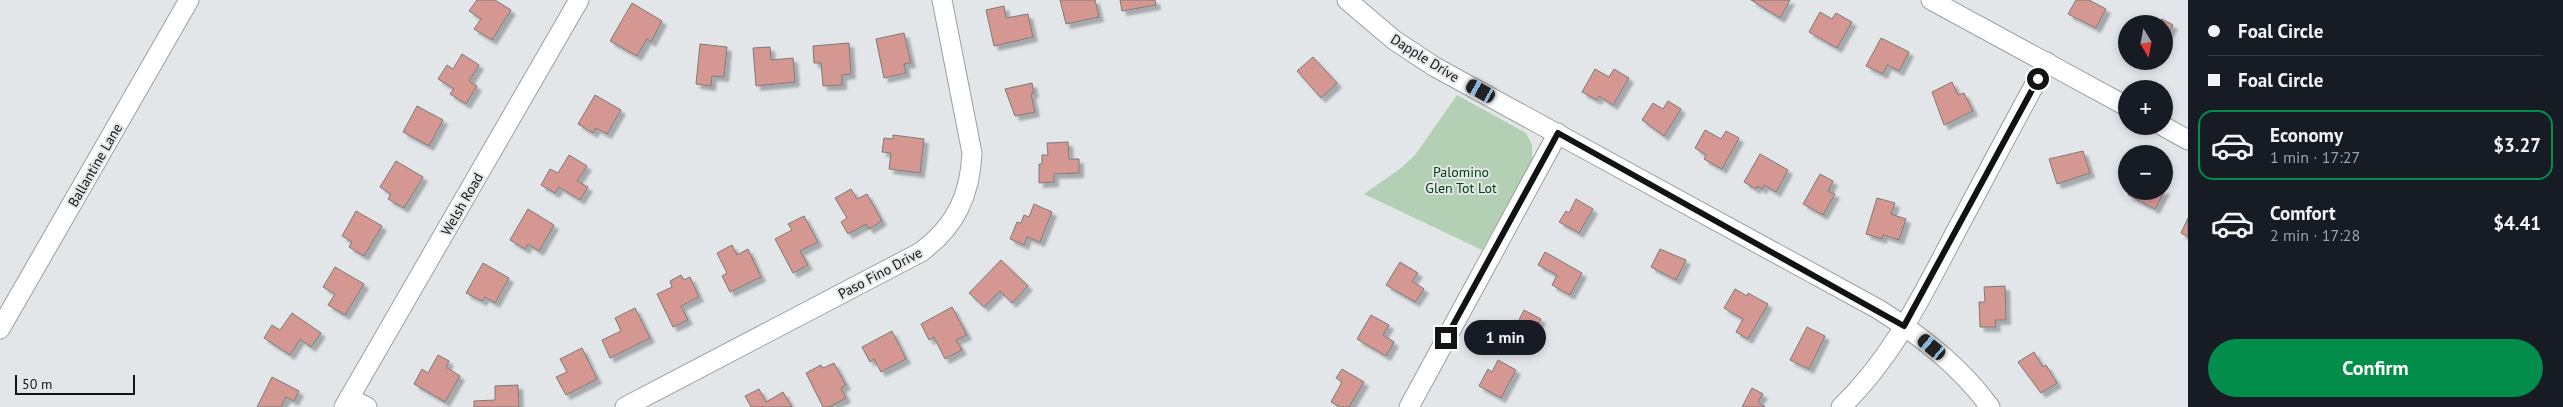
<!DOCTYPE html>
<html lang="en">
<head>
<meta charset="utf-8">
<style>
	body { margin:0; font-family:"PT Sans",sans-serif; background:#20242c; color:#f1f3f6; height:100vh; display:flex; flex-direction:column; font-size:19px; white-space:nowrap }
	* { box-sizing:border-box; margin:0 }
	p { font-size:16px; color:#9ea1a6 }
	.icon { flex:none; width:28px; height:28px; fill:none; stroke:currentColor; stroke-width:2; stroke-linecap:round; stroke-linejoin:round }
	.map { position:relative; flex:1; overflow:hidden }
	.details { display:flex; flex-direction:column; background:#171b24; width:375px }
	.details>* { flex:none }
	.hud { display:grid; align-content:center; height:110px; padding:0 20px; background:#171b24 }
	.needle { width:32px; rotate:170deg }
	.tools { position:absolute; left:2118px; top:15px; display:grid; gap:10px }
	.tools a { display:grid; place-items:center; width:55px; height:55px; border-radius:50%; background:#171b24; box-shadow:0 2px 8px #0003; font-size:25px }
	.scale { position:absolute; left:15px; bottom:12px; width:120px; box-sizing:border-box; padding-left:5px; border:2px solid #121314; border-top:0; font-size:14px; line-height:18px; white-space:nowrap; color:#121314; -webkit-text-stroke:4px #e3e6e9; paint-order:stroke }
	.end { position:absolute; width:22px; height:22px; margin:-11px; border:6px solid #121314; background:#fff; box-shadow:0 0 0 2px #fff }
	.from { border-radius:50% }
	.bubble { position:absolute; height:35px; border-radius:18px; background:#171b24; box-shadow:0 2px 8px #0003; font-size:16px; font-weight:700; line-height:35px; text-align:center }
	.car { position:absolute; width:15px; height:30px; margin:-15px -8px; border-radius:6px; box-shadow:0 0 4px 1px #0007; background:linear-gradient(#222 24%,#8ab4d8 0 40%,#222 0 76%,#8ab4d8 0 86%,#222 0) }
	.hud b { display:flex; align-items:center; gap:18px; height:48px; font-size:19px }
	.hud b+b { border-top:1px solid #363941 }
	.hud i { width:12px; height:12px; background:#f1f3f6 }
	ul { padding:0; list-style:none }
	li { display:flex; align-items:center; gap:15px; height:70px; margin:0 10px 8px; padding:0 10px; border:2px solid transparent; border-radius:15px }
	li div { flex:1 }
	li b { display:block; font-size:19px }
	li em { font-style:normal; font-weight:700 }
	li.on { border-color:#038d4b }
	li>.icon { width:45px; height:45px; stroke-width:1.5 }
	.primary-button { display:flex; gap:10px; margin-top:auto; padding:10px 20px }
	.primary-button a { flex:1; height:58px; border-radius:30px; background:#038d4b; color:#fff; font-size:20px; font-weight:700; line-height:58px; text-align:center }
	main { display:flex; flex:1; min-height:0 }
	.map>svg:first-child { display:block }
</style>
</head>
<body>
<main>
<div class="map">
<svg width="2188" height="407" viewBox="0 0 2188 407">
	<defs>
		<filter id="shadow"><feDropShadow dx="4.5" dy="4.5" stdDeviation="1" flood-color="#0004"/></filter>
	</defs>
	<rect width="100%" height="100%" fill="#e3e6e9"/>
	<path fill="#b4d0b4" d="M1457,95L1526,133L1532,145V163L1482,250L1364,194L1401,168L1415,155Z"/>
	<g fill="#d59791" stroke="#7d7978" filter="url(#shadow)">
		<path d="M477,0H495L511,10L492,40L474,29L481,19L469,11Z"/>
		<path d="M1060,0H1095L1099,17L1066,24Z"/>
		<path d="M1120,0H1155L1156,5L1122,11Z"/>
		<path d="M1751,0H1790L1780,18Z"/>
		<path d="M2076,0H2089L2106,9L2096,28L2068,14Z"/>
		<path d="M632,3L662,21L651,42L647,39L637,56L610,41Z"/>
		<path d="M1004,6L1006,18L1028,14L1033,37L994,46L986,10Z"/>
		<path d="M1820,12L1832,19L1836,13L1852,22L1837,48L1809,32Z"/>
		<path d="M2162,19L2173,25L2164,41V24H2159Z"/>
		<path d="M904,33L911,63L904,64L906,73L884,78L876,39Z"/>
		<path d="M1881,38L1909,52L1899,71L1887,65L1883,74L1866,66Z"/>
		<path d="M849,43L851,74L842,75V85L823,86L821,63H814L813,46Z"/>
		<path d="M700,44L727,47L724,77L712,76L711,86L696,84Z"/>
		<path d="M770,47L771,60L793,58L795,82L756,86L753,48Z"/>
		<path d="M462,54L479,65L469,81L477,86L466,104L450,94L454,89L438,79L447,65L453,69Z"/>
		<path d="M1313,57L1337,83L1321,98L1297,71Z"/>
		<path d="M1595,69L1609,77L1614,69L1629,78L1613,105L1599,96L1597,100L1582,92Z"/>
		<path d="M1952,82L1958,95L1964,93L1973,111L1944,125L1932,92Z"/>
		<path d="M1032,83L1034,93L1031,94L1035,112L1015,116L1005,89Z"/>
		<path d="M595,95L621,110L607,134L596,128L593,133L578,124Z"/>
		<path d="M1668,101L1681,109L1664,136L1642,120L1653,103L1663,109Z"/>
		<path d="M417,106L443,120L429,146L403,132Z"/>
		<path d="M1705,130L1721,139L1726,131L1739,138L1722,169L1704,159L1706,155L1695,148Z"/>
		<path d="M893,135L924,139L920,173L889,169L891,153L882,152L884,138L893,139Z"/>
		<path d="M1068,142L1069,159H1079V173L1054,174V182L1039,183V164H1042V155H1048L1047,143Z"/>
		<path d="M2083,151L2090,173L2057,184L2049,159Z"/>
		<path d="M1760,154L1788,170L1776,192L1764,185L1762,189L1757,186L1756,189L1744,182Z"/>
		<path d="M569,155L587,166L577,181L588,187L580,200L559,187L555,193L541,185L550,169L558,173Z"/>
		<path d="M396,161L423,177L404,208L388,199L391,194L380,187Z"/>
		<path d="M1820,174L1833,181L1828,191L1835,194L1823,215L1803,204Z"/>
		<path d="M851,189L857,199L867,194L882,221L869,229L866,224L848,234L841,222L847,218L835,198Z"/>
		<path d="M2165,190L2155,209L2128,195L2129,191Z"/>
		<path d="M1877,198L1895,203L1891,214L1906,219L1899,240L1883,235L1882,239L1866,234Z"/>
		<path d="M1576,199L1593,209L1579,233L1559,222L1566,211L1569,213Z"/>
		<path d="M1034,204L1052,212L1040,242L1027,237L1024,245L1010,239L1017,222L1021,223L1024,215L1029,217Z"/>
		<path d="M528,209L554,225L539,251L528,244L525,249L510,240Z"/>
		<path d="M356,211L382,226L364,256L349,247L352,242L342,236Z"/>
		<path d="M804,216L818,242L800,251L808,265L793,273L775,239L792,230L788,224Z"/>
		<path d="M2188,218V237L2181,233Z"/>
		<path d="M732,245L737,255L748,249L761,277L730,292L722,276L727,273L717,253Z"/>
		<path d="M1660,249L1686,260L1676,280L1651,267Z"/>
		<path d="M1545,252L1582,273L1570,295L1552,285L1557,275L1538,265Z"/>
		<path d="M1001,260L1028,286L1012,303L1000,291L984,307L969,293Z"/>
		<path d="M1400,262L1418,273L1412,281L1424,289L1415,302L1386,285Z"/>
		<path d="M483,263L509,278L495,303L485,297L482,301L466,293Z"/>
		<path d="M335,267L364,284L345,315L328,305L335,294L323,287Z"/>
		<path d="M681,275L684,280L690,277L699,297L681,306L688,320L673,327L657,294L672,287L670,281Z"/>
		<path d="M2005,286L2006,320H1995L1996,327H1980L1979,302H1985L1984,287Z"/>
		<path d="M1735,289L1747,296L1748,293L1768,304L1748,339L1736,332L1743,319L1724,308Z"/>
		<path d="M952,307L967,335L956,340L962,350L945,359L934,337L929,340L921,324Z"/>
		<path d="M635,308L650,338L610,358L602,340L621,331L615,318Z"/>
		<path d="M1524,310L1541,319L1532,336L1537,339L1534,346L1508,332L1514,320L1518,322Z"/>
		<path d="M292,313L321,333L311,347L300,339L290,355L264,338L272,325L280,330Z"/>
		<path d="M1371,315L1389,325L1383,335L1394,342L1386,356L1357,339Z"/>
		<path d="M1807,327L1825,336L1809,369L1790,360Z"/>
		<path d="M892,331L906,359L881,372L874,359L870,362L862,347Z"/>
		<path d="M582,348L597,379L566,395L556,377L567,372L560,359Z"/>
		<path d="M2034,352L2043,367L2046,365L2057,383L2041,393L2018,362Z"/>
		<path d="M438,355L449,361L446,367L460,376L445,402L414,384L422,369L428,373Z"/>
		<path d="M1498,360L1516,370L1501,398L1479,386L1488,369L1492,372Z"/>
		<path d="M834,363L846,385L841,388L846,398L829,407H823L806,373L821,365L823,368Z"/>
		<path d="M1342,369L1364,382L1349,407H1340L1331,402L1342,382L1336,378Z"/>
		<path d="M272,377L299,391L294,401L286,397L281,407H257Z"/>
		<path d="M518,385L519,407H474V401L495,400V386Z"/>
		<path d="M1752,388L1763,394L1758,402L1765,407H1742Z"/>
		<path d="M759,389L766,402L783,392L792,407H751L745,396Z"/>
	</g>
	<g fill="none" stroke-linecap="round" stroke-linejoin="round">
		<g stroke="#9c9fa2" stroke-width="21">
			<g id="minor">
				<path d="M1347,0L1394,40L1435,67L1878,309C1921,336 1960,366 1990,407"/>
				<path d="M1931,0L2126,106"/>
				<path d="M2163,126L2188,140"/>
				<path d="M0,329L189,0"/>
				<path d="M349,398L367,407"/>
				<path d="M344,407L579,0"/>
				<path d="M625,407L921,252C956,226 970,195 972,153L942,0"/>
				<path d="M1409,407L1558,133"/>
				<path d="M1841,407C1892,358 1921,298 1953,237C1984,179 2015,120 2047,62"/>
			</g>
		</g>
		<use href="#minor" stroke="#fff" stroke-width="19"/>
	</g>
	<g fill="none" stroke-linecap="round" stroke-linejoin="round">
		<path stroke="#121314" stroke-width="6" d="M1446,338L1558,133L1904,326L2038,79"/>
	</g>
	<g text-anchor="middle" stroke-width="4" stroke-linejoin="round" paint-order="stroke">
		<g font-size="14" fill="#121314" stroke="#e3e6e9">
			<text transform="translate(1425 58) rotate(32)" y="5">Dapple Drive</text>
			<text transform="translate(95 165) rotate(-60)" y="5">Ballantine Lane</text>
			<text transform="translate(462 204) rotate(-60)" y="5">Welsh Road</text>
			<text transform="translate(880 273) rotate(-28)" y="5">Paso Fino Drive</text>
		</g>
		<g font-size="14" fill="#01440c" stroke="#e3e6e9">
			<text x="1461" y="177">Palomino<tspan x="1461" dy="16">Glen Tot Lot</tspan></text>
		</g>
	</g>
</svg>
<div class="tools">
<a><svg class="needle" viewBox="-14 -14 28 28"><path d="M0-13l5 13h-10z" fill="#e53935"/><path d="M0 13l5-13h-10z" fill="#9ea1a6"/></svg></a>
<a>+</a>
<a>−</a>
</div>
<div class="scale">50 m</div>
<i class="end from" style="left:2038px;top:79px"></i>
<i class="end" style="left:1446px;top:338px"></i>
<div class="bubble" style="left:1464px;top:320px;width:82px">1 min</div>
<i class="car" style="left:1481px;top:91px;rotate:299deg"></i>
<i class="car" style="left:1932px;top:347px;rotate:310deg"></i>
</div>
<section class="details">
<div class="hud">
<b><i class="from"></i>Foal Circle</b>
<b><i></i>Foal Circle</b>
</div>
<ul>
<li class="on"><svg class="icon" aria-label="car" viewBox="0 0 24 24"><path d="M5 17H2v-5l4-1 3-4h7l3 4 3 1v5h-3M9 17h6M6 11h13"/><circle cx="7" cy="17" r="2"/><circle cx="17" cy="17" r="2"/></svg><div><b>Economy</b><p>1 min · 17:27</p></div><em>$3.27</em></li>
<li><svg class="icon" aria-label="car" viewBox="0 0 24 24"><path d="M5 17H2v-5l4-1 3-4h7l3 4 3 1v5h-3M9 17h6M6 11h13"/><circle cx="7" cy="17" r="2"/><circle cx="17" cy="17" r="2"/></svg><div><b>Comfort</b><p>2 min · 17:28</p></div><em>$4.41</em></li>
</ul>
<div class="primary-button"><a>Confirm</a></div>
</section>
</main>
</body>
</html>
